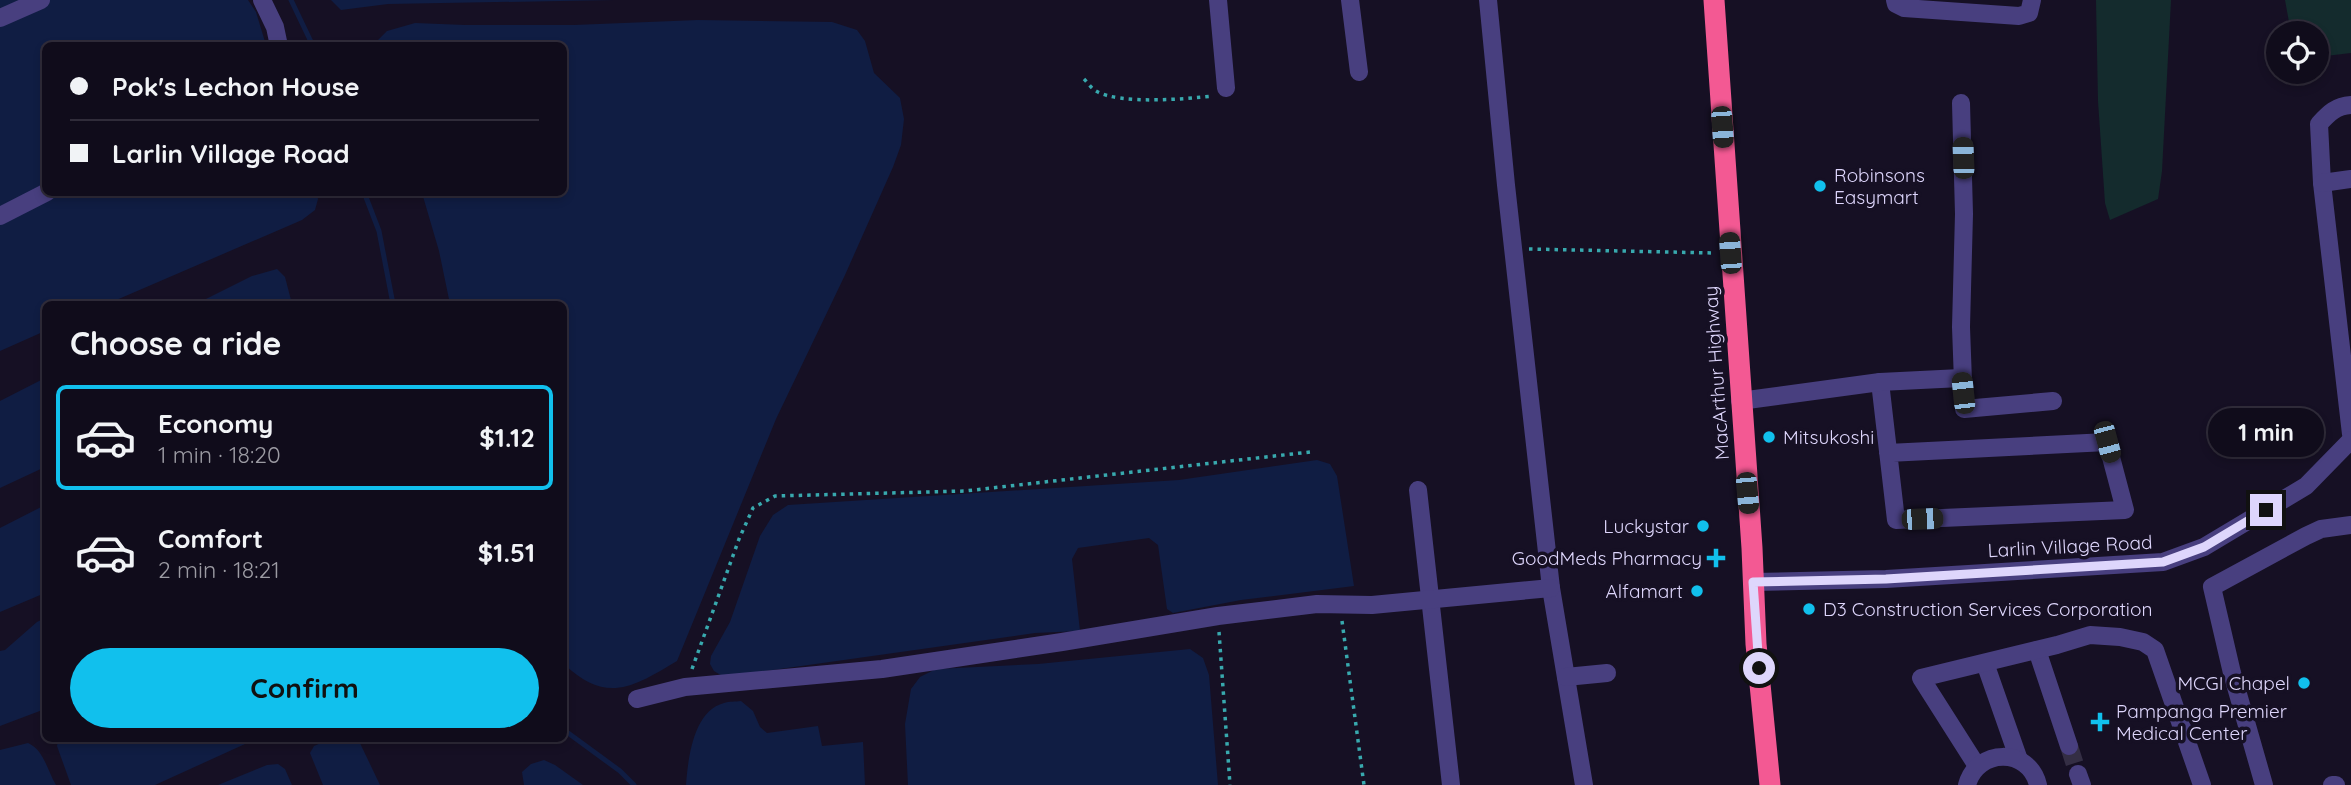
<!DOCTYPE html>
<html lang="en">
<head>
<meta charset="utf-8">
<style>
	body { margin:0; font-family:Quicksand,sans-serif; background:#191524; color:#f1f3f6; height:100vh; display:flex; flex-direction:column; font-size:26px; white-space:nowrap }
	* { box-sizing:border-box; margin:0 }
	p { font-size:23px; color:#9c9ba3 }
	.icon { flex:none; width:38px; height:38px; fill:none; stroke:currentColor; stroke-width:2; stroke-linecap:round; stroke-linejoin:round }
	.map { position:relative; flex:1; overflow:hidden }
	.details { position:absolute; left:42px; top:301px; width:525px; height:441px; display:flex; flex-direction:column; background:#100c1b; border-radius:10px; box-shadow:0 4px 10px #0003,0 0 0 2px #302c3a }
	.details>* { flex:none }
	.banner { position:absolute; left:42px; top:42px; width:525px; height:154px; border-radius:10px; box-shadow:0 4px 10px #0003,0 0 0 2px #302c3a; display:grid; align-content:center; height:154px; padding:0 28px; background:#100c1b }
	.buttons { position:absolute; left:2266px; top:21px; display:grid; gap:14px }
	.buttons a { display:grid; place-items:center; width:63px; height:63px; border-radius:50%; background:#100c1b; box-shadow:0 4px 10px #0003,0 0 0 2px #302c3a; font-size:35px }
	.end { position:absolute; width:32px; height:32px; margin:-16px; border:9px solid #ded6fc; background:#111; box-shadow:0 0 0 4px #111 }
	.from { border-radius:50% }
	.bubble { position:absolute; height:49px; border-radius:24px; background:#100c1b; box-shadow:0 4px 10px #0003,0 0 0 2px #302c3a; font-size:23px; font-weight:800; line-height:49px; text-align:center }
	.car { position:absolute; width:21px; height:42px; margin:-21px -10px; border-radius:9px; box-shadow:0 0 5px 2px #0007; background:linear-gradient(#222 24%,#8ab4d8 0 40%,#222 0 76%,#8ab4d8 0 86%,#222 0) }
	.banner b { display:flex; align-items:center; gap:24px; height:66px; font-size:26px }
	.banner b+b { border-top:2px solid #302c3a }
	.banner i { width:18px; height:18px; background:#f1f3f6 }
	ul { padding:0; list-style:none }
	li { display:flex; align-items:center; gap:21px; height:105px; margin:0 14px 10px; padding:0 14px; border:4px solid transparent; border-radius:10px }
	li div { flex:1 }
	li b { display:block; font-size:26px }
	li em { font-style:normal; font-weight:800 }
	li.current { border-color:#11c0ed }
	li>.icon { width:63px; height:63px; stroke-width:1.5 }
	h2 { padding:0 28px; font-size:32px; line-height:84px }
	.primary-button { display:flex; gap:14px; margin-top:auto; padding:14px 28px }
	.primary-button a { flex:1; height:80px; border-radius:42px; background:#11c0ed; color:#111; font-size:28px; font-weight:800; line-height:80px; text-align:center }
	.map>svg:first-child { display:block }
</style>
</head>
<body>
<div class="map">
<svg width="2351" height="785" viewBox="0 0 2351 785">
	<rect width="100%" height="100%" fill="#161024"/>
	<g fill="#142b2d">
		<path d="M2096,0H2171L2162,171L2158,199L2110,220L2105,203L2098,101Z"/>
		<path d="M2285,0H2351V53L2317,57V33H2291Z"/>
	</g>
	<g fill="#101d43">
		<path d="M0,0H248L256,12L266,45L46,46V192L316,193L318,199L315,210L302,220L107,304H46L45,331L0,351Z"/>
		<path d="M331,0H614L388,4L341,10Z"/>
		<path d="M698,20L832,22L857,30L865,41L874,73L900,98L904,119L901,145L893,167L845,275L776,419L677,661C632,688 606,704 564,664V304H450L439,251L422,193L564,192V46L373,45L387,31L415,23L465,25H574Z"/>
		<path d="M277,269L285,277L292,304H196L252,276Z"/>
		<path d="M45,378V467L0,488V401Z"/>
		<path d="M1317,460L1330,464L1337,476L1354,586L1241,600L1173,613L1167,609L1158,545L1149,538L1078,548L1072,559L1080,631L1035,633L724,677L714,671L710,664L711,656L730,622L760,536L773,515L788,505L1179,480Z"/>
		<path d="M45,505V593L0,612V528Z"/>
		<path d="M45,618V709L0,726V651L5,650L37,622Z"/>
		<path d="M1190,649L1203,658L1209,675L1218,785H908L905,724L911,689L920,677L936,669L1038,664Z"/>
		<path d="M741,701L753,711L760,727L767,733L818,726L822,746L863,742L865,785H686C688,759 693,711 724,703C729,701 735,702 741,701Z"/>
		<path d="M59,738H256V739L155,785H71L57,746Z"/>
		<path d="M330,739H358L380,785H323L310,753L314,746Z"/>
		<path d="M28,743C44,750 47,770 56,785H0V750Z"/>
		<path d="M544,760L555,765L583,785H524L522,772L531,764Z"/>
		<path d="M278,764L285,769L292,785H218L267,765Z"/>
	</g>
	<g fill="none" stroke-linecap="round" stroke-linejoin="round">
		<g stroke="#101d43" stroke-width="5">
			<path d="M291,0L313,46"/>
			<path d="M364,192L379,231L393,304"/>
			<path d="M564,730L620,771L634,785"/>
		</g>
		<path stroke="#342e44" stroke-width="18" stroke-dasharray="18 9" stroke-linecap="butt" d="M2069,746L2078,774"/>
		<g stroke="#38a9ae" stroke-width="3.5" stroke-dasharray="3.5 5" stroke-linecap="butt">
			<path d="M1084,79C1088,83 1091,88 1096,91C1120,105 1185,99 1213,96"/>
			<path d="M1529,249L1714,253"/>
			<path d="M1342,621L1364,785"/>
			<path d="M1219,632L1230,785"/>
			<path d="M692,669L739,539L753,508L775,496L965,491L1310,452"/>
		</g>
		<g stroke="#483f7f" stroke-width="18">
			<path d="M262,0L275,27L279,46"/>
			<path d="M1218,0L1226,88"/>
			<path d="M1350,0L1359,72"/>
			<path d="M1488,0L1506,185L1551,588L1584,785"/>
			<path d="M1895,0L1896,4L1904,8L2019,16L2029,13L2032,0"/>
			<path d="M0,18L41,0"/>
			<path d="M1961,103L1964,214L1961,327L1964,409L2053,401"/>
			<path d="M2351,105C2336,106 2329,113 2319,124L2322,183L2351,434"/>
			<path d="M2322,183L2351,179"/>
			<path d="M0,216L47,192"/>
			<path d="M1880,382L1896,520L2125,510L2107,442L1888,453"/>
			<path d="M1740,401L1880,382L1961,378"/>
			<path d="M1418,490L1451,785"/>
			<path d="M1753,582L1886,579L2163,562L2204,547L2306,486L2351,440"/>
			<path d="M2037,650L2069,746"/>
			<path d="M1985,663L2019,760"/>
			<path d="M1566,677L1607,673"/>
			<path d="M637,699L685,687L882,669L1062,642L1218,616L1317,604L1372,605L1551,588"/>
			<path d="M1977,766L1921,678L2057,645L2090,635L2120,637L2143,642L2155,650L2202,785"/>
			<path d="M2078,774L2082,785"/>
			<path d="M1967,785C1977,748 2029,747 2038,785"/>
			<path d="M2264,785L2232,673L2212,587L2306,536L2321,529L2351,525"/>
			<path d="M2332,785H2336"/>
		</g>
		<path stroke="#f35993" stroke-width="21" d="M1714,0L1752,548L1756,644L1770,785"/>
	</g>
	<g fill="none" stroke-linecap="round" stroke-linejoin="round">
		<path stroke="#ded6fc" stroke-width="9" d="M1759,668L1753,582L1886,579L2163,562L2204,547L2266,510"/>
	</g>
	<g fill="#11c0ed" stroke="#161024" stroke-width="2.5">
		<circle cx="1820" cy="186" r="7"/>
		<circle cx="1769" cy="437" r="7"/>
		<circle cx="1703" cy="526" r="7"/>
		<path d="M1712.5 547.5h7v7h7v7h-7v7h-7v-7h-7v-7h7z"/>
		<circle cx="1697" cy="591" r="7"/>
		<circle cx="1809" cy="609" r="7"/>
		<circle cx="2304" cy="683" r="7"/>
		<path d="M2096.5 711.5h7v7h7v7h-7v7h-7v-7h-7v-7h7z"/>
	</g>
	<g text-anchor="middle" stroke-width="7" stroke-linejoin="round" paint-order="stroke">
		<g font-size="19" fill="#ded6fc" stroke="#161024" text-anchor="start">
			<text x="1834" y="182">Robinsons<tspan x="1834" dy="22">Easymart</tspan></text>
			<text x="1783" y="444">Mitsukoshi</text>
			<text x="1689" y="533" text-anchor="end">Luckystar</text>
			<text x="1702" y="565" text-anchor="end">GoodMeds Pharmacy</text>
			<text x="1683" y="598" text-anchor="end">Alfamart</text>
			<text x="1823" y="616">D3 Construction Services Corporation</text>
			<text x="2290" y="690" text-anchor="end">MCGI Chapel</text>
			<text x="2116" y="718">Pampanga Premier<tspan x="2116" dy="22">Medical Center</tspan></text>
		</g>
		<g font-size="19" fill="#ded6fc" stroke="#161024">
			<text transform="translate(1716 373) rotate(-94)" y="7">MacArthur Highway</text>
			<text transform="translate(2070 546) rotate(-3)" y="7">Larlin Village Road</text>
		</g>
	</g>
</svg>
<div class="buttons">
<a><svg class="icon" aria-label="locate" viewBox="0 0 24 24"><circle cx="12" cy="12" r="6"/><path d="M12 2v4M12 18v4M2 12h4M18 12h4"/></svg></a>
</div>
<i class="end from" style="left:1759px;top:668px"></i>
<i class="end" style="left:2266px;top:510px"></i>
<div class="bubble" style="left:2208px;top:408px;width:116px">1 min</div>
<i class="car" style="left:1722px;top:127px;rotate:176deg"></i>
<i class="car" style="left:1963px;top:158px;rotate:358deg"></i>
<i class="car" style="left:1730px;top:253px;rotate:356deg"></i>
<i class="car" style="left:1963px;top:393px;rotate:354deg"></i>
<i class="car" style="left:2107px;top:442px;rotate:165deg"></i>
<i class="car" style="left:1747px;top:493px;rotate:175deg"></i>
<i class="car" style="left:1922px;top:519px;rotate:88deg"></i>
<div class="banner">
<b><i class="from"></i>Pok's Lechon House</b>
<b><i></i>Larlin Village Road</b>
</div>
<section class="details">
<h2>Choose a ride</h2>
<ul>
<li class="current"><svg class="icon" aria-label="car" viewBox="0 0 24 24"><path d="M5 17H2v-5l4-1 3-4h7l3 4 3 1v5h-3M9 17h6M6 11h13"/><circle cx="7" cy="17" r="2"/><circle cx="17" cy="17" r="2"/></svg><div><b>Economy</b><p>1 min · 18:20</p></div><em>$1.12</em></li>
<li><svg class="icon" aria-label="car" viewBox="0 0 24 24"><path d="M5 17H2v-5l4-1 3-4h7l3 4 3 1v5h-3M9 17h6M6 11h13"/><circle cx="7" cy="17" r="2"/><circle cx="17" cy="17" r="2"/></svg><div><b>Comfort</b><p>2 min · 18:21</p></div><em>$1.51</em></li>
</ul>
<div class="primary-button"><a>Confirm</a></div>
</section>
</div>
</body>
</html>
